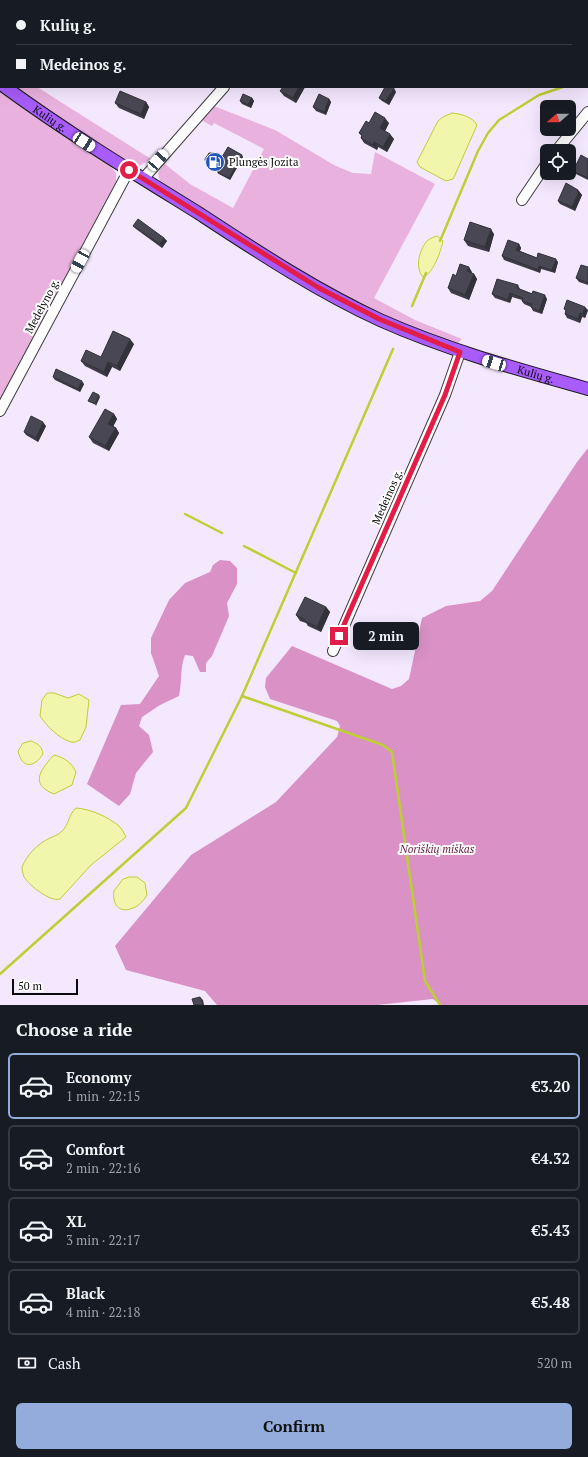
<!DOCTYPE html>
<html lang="en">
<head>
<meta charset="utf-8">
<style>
	body { margin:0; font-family:"PT Serif",serif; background:#20242c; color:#f1f3f6; height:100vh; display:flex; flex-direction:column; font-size:15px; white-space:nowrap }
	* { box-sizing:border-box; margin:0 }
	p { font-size:13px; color:#9ea1a6 }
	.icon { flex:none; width:22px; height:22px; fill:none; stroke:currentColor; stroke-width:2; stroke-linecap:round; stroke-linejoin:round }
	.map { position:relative; height:1005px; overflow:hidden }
	.details { display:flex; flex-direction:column; background:#171b24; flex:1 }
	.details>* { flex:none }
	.banner { position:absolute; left:0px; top:0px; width:588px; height:88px; box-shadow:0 4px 16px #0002; display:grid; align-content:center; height:88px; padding:0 16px; background:#171b24 }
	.needle { width:26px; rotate:250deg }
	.controls { position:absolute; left:540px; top:100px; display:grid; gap:8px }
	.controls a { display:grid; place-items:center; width:36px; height:36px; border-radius:6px; background:#171b24; box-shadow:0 4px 16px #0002; font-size:20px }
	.scale { position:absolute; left:12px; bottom:10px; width:66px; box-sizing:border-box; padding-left:4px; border:2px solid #0a0a0a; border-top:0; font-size:11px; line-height:14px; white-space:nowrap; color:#0a0a0a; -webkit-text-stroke:3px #fff; paint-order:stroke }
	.end { position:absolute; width:18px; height:18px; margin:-9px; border:5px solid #e11d48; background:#fff; box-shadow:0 0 0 2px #fff }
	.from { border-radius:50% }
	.bubble { position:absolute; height:28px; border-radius:6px; background:#171b24; box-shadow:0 4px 16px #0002; font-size:13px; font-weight:700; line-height:28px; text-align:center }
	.car { position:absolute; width:12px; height:24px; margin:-12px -6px; border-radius:5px; box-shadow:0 0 3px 1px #0007; background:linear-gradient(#fff 24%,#345 0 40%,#fff 0 76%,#345 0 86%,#fff 0) }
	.banner b { display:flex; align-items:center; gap:14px; height:38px; font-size:15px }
	.banner b+b { border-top:1px solid #363941 }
	.banner i { width:10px; height:10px; background:#f1f3f6 }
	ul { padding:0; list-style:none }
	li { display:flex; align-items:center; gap:12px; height:66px; margin:0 8px 6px; padding:0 8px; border:2px solid #363941; border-radius:6px }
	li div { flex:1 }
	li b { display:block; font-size:15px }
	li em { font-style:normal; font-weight:700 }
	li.active { border-color:#94acdb }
	li>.icon { width:36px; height:36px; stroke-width:1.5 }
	h2 { padding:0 16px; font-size:18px; line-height:48px }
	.pay { display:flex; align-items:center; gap:10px; height:44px; padding:0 16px; font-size:15px }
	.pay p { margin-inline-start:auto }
	.button { display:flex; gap:8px; margin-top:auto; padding:8px 16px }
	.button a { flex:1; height:46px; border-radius:6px; background:#94acdb; color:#111; font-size:16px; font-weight:700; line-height:46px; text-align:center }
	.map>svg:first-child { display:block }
</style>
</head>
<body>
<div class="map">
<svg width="588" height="1005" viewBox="0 0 588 1005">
	<rect width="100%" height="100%" fill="#f4e8ff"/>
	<g fill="#e9b2de">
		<path d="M15,87H37L151,159L139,166L126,161L71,127Z"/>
		<path d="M0,91L108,163L116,173V182L0,399Z"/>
		<path d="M214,106L275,130L334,165L353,173L371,174L375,152L435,184L374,298L415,320L462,339L457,344H454L400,322L325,286L286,263L160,182L158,173L165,164L190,184L233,208L264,149L214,123L212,126L201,120Z"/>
	</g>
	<g fill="#da91c6">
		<path d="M588,448V1005H441L433,999L377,1005H217L205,991L126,970L115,946L191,855L276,802L337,737L340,726L337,721L270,699L265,687L266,678L292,646L392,689L401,686L409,679L422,618L446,606L480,601L492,591L577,462Z"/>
		<path d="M220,560L230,561L237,568V584L227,603L229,616L212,656L206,663V672H200L193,656L185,655C180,667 182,682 179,696L160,705L142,717L139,726L149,735L153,752L136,773L130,794L119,806L87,784L121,705L140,704L159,676L151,653V638L169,600L185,583L210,572L213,565Z"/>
	</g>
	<g fill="#f0f7ac" stroke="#bdcf32">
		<path d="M452,113C461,114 473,117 477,125L455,175L453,179L446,181L420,167L417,162L438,121L443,117Z"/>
		<path d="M437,236L443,241C441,251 433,274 423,277C414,267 420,248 428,240C431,238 434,237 437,236Z"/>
		<path d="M47,693H54L68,698L79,694L89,700L86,727L80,740C77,741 74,743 71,742C58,738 47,726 40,716L42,700Z"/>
		<path d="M31,741C38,744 42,746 43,754C34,768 22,769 18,751L23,743Z"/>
		<path d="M54,755C65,758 71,762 76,772L72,785L54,794C28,784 42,768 54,755Z"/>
		<path d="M76,808C91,809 108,817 119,826C122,829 124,833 126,837L91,865L60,899C50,902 30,886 24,877C23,874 22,870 22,867C27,855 37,844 50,838C54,836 58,835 61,832C69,826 68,815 76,808Z"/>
		<path d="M129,877H137L145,883L147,895C144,900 139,906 133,908C119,914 112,904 114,891L123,879Z"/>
	</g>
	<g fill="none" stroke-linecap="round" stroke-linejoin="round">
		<g stroke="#bdcf32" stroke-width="2.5">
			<path d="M523,1L524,0"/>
			<path d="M440,241L478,151L488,133L499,120L539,95L563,87"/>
			<path d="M412,306L426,273"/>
			<path d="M185,514L222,533"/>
			<path d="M244,546L296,573"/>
			<path d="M242,696L383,745L392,752L425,981L440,1005"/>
			<path d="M0,974L186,808L242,696L393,349"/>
		</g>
		<g stroke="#3d3d3d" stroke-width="12">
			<g id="minor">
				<path d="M259,1L260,0"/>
				<path d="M556,151L588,112"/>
				<path d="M143,179L224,87"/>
				<path d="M522,200L547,163"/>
				<path d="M0,411L129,170"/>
				<path d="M333,651L445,395L460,352"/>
			</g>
		</g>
		<g stroke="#1b1b1b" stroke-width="14">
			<g id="major">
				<path id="s1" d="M5,87C68,133 134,173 200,214C258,252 317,291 380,320C447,350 517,369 588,389"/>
			</g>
		</g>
		<use href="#minor" stroke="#fff" stroke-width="10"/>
		<use href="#major" stroke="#a75cfb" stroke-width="12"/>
	</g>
	<g fill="#3e3d47">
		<path d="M283,87H305L296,103L284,96L280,91Z"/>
		<path d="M396,92L389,105L382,101L379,98Z"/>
		<path d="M252,98L254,101L251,108L242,104L240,101Z"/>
		<path d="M329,99L331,102L326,115L316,111L313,107Z"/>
		<path d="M146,102L149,107L144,119L119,108L115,103Z"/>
		<path d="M369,123H389L385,131L394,139L387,152L378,147L377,150L364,143L361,138L362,136L359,133Z"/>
		<path d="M222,157H243L230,180L219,174L217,170L212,169L206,164Z"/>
		<path d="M588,159V180L576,174L573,171Z"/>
		<path d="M578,190L582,195L575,211L560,204L558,201Z"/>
		<path d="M133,226L164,238L167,241L162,248L136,229Z"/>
		<path d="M494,234L489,252L468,246L464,240Z"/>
		<path d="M519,244L521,248L520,251L537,258L558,262L555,273L541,269L540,273L504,260L502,256Z"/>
		<path d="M588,267V285L579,282L576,278Z"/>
		<path d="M472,272V273L474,274L477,279L469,300L451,293L448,288L456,276Z"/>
		<path d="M518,285L520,289L547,299L542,314L533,311L531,307L524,304L522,301V300L512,297L510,303L495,298L492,294Z"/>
		<path d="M564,309L588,310L585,318L582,317L580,323L567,318L565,314L566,311Z"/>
		<path d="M134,344L120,371L112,367L107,377L85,366L81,361L101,357Z"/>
		<path d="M53,377L84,384L80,392L55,380Z"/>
		<path d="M114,414L117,419L113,426L116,428L119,433L109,451L93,443L89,437Z"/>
		<path d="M46,426L38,442L26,435L24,432Z"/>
		<path d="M326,607L330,612L321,632L308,626L306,623L300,621L296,615Z"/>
	</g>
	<g fill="#32323a">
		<path d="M299,87H305L296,103L293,98Z"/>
		<path d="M394,88L396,92L389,105L386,101Z"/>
		<path d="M252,98L254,101L251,108L248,105Z"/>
		<path d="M329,99L331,102L326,115L324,112Z"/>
		<path d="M146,102L149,107L144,119L141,114Z"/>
		<path d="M385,118L389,123L384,133L380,128Z"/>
		<path d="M390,134L394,139L387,152L383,147Z"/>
		<path d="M374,142L378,147L377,150L373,145Z"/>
		<path d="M242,155L243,157L230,180L229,178Z"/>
		<path d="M578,190L582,195L575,211L572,207Z"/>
		<path d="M491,229L494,234L489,252L485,247Z"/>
		<path d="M164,238L167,241L162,248L160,244Z"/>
		<path d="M519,244L521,248L519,253L516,250Z"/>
		<path d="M556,259L558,262L555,273L552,270Z"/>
		<path d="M539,266L541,269L540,273L538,270Z"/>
		<path d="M469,267L472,272L471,277L467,271Z"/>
		<path d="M474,274L477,279L469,300L465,295Z"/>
		<path d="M510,293L512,297L510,303L508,300Z"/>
		<path d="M545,295L547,299L542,314L539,311Z"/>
		<path d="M585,307L588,310L585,318L583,314Z"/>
		<path d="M580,313L582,317L580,323L578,319Z"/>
		<path d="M130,339L134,344L120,371L117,366Z"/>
		<path d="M108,362L112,367L107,377L104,372Z"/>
		<path d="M82,381L84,384L80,392L78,389Z"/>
		<path d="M99,395L100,397L96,406L95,404Z"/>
		<path d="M114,414L117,419L112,429L108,424Z"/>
		<path d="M43,422L46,426L38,442L36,438Z"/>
		<path d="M116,428L119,433L109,451L105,446Z"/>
		<path d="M326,607L330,612L321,632L317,627Z"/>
		<path d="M200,997L203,1000L204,1005H203Z"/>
	</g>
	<g fill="#484753" stroke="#32323a">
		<path d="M103,0H114L115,1H100Z"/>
		<path d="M140,0H178L177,1H140Z"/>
		<rect x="196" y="0" width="19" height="1"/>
		<path d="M296,0H312L311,1H299Z"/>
		<rect x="330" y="0" width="11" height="1"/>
		<path d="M283,87H299L293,98L280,91Z"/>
		<path d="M385,87H392L394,88L386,101L379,98Z"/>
		<path d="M120,91L146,102L141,114L115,103Z"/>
		<path d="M243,94L252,98L248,105L240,101Z"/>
		<path d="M319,94L329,99L324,112L313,107Z"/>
		<path d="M375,112L385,118L380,128L390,134L383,147L374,142L373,145L361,138L362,135L359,133L366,121L369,123Z"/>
		<path d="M228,147L242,155L229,178L218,173L217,169L211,168L206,164L205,159L209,153H217L222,157Z"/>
		<path d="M581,155L588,159V178L573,171Z"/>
		<path d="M566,183L578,190L577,191L579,192L572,207L558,201Z"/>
		<path d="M138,219L164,238L160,244L133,226Z"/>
		<path d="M470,222L491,229L485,247L464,240Z"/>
		<path d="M508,240L519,244L516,250L537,258L538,253L556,259L552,270L539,266L538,270L502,256Z"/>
		<path d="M460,264L469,267L467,271L474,274L465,295L448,288L453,274L456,276Z"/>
		<path d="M581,265L588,267V283L576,278Z"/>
		<path d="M497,279L518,285L517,288L532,294L533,291L545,295L539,311L531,307L532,304L522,301L523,298L510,293L508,300L492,294Z"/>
		<path d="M567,300L585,307L583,314L580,313L578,319L565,314L566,310L564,309Z"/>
		<path d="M113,331L130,339L117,366L108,362L104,372L81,361L86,350L101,357Z"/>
		<path d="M56,369L82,381L78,389L53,377Z"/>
		<path d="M93,392L99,395L95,404L88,401Z"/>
		<path d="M105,409L114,414L108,424L116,428L105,446L89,437Z"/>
		<path d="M31,416L43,422L36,438L24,432Z"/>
		<path d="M305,597L326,607L317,627L305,621V620L296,615Z"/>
		<path d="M200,997L203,1005H194L192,999Z"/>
	</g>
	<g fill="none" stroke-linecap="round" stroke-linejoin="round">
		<path stroke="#e11d48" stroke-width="5" d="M129,170L319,288L379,319L460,352L445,395L339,636"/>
	</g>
	<defs>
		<g id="fuel-disc" transform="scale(1)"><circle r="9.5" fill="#25b" stroke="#fff"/><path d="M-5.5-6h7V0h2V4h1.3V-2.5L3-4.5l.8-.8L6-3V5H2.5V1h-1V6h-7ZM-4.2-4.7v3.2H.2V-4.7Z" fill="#fff"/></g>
	</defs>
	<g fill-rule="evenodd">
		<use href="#fuel-disc" x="215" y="162"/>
	</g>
	<g text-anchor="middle" stroke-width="4" stroke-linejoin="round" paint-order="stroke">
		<g font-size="11" fill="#0a0a0a" stroke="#fff">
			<text dy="4" stroke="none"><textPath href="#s1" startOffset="55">Kulių g.</textPath></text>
			<text transform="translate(42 306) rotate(-62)" y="4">Medelyno g.</text>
			<text dy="4" stroke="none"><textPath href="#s1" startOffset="607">Kulių g.</textPath></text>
			<text transform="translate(387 497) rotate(-66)" y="4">Medeinos g.</text>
		</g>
		<g font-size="11" fill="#0a0a0a" stroke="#fff" text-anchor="start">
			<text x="229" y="166">Plungės Jozita</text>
		</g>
		<g font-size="11" font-style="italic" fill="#621b3e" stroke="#fff">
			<text x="437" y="853">Noriškių miškas</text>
		</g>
	</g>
</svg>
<div class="controls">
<a><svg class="needle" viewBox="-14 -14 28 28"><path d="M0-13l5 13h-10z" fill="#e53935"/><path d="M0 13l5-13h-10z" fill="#9ea1a6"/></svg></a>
<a><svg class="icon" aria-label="locate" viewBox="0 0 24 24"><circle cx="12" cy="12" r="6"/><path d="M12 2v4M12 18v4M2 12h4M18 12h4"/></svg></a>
</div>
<div class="scale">50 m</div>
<i class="end from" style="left:129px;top:170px"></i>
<i class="end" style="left:339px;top:636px"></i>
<div class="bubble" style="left:353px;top:622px;width:66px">2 min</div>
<i class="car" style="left:84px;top:142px;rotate:123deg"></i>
<i class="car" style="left:158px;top:160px;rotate:42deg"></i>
<i class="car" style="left:80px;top:261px;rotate:209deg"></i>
<i class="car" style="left:494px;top:363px;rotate:287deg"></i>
<div class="banner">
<b><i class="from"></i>Kulių g.</b>
<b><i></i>Medeinos g.</b>
</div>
</div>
<section class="details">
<h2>Choose a ride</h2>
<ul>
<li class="active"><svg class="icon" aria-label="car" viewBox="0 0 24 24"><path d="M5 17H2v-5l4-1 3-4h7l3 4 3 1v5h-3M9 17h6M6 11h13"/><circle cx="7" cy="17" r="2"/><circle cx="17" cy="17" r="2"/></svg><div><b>Economy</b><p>1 min · 22:15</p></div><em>€3.20</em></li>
<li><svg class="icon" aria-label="car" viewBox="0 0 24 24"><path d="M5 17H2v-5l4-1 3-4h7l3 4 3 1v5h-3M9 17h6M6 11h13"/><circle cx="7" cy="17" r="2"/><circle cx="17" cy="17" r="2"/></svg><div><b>Comfort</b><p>2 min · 22:16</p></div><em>€4.32</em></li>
<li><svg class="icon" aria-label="car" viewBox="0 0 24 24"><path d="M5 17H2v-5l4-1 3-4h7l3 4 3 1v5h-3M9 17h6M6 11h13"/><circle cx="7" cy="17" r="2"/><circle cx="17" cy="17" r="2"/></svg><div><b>XL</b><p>3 min · 22:17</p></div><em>€5.43</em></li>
<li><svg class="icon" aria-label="car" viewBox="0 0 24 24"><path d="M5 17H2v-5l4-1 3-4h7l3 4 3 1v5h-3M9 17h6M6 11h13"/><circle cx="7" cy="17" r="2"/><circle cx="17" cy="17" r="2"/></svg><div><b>Black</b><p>4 min · 22:18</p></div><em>€5.48</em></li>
</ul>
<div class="pay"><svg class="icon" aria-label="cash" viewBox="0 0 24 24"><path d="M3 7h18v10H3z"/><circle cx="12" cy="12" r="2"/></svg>Cash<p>520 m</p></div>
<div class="button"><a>Confirm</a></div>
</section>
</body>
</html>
